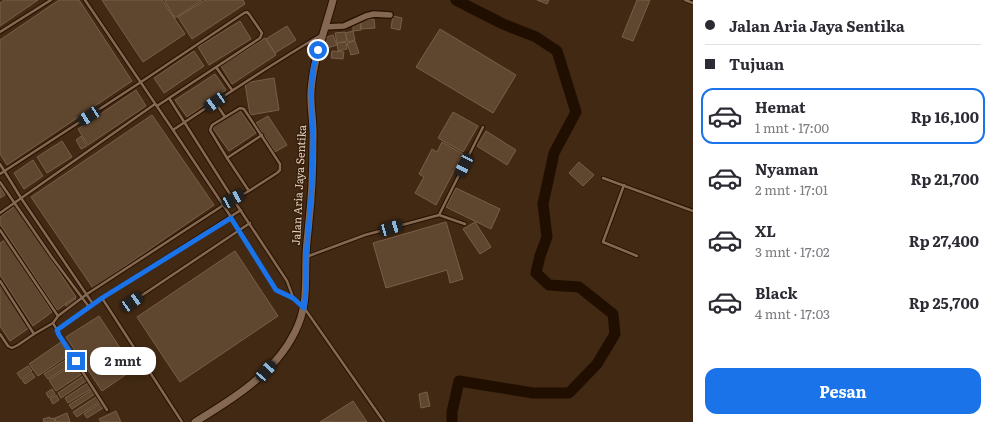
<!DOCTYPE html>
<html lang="id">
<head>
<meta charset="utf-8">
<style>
	body { margin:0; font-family:Literata,serif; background:#f2f2f3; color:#2b2b33; height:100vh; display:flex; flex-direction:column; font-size:15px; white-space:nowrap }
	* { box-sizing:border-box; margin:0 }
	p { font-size:13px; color:#7c7c81 }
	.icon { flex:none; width:22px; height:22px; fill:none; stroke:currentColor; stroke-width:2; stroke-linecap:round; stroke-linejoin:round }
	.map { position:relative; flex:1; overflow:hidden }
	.drawer { display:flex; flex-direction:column; background:#fff; width:300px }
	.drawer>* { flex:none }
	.top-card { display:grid; align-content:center; height:88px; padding:0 12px; background:#fff }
	.end { position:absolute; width:18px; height:18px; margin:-9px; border:5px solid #1a73e8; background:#fff; box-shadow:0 0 0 2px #fff }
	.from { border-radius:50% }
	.bubble { position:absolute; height:28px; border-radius:12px; background:#fff; box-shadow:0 2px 6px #0003; font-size:13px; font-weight:700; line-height:28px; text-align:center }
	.car { position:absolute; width:12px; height:24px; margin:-12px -6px; border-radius:5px; box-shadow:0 0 3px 1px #0007; background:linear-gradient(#222 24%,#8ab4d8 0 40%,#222 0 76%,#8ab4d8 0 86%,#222 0) }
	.top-card b { display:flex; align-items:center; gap:14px; height:38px; font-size:15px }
	.top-card b+b { border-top:1px solid #e1e1e2 }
	.top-card i { width:10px; height:10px; background:#2b2b33 }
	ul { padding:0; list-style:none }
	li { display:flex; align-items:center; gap:12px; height:56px; margin:0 8px 6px; padding:0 4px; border:2px solid transparent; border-radius:12px }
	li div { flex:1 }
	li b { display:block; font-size:15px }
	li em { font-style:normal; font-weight:700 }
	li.current { border-color:#1a73e8 }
	li>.icon { width:36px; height:36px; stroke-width:1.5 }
	.cta { display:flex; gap:8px; margin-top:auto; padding:8px 12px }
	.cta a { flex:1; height:46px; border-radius:12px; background:#1a73e8; color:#fff; font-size:16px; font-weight:700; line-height:46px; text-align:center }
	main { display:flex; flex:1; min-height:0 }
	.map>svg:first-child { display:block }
</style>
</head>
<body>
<main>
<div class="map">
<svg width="693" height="422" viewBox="0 0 693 422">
	<rect width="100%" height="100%" fill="#412913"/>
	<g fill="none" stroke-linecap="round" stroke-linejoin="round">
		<path stroke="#200f01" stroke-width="11" d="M452,422V412L459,381L533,393H569L597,364L615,334L613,314L579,287L549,285L536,273L540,256L547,237L543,204L554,153L576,112L557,51L536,37L503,24L456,0"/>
	</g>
	<g fill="#5f462f" stroke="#7a5f48">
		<path d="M4,0H38L0,26V3Z"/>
		<path d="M59,0H79L132,81L7,165L0,154V40Z"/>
		<path d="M102,0H162L185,34L143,62Z"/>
		<path d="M164,0H202L175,18Z"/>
		<path d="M205,0H243L245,4L192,39L178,17Z"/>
		<path d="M537,0H549L547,4Z"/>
		<path d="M637,0H650L633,41L622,37Z"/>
		<path d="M393,16L402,18L400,30L391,28Z"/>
		<path d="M374,19L375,28L361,29V20Z"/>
		<path d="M240,21L251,39L209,65L198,47Z"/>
		<path d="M353,23H360L361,30L353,31Z"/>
		<path d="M287,26L296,40L275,53L266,39Z"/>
		<path d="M440,29L516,75L493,113L416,67Z"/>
		<path d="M353,31L355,40L348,42L345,33Z"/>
		<path d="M345,32L347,41L337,43L335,33Z"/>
		<path d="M333,35L337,45L327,48L324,38Z"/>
		<path d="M265,38L276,55L232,84L221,66Z"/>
		<path d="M355,41L359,53L351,55L347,43Z"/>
		<path d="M346,42L347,49L338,51L337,43Z"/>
		<path d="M194,51L204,66L164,93L154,78Z"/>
		<path d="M332,51L344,52L343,59L331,58Z"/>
		<path d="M215,74L226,90L187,117L175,100Z"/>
		<path d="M274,78L279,110L250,115L245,83Z"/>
		<path d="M136,90L146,106L88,145L78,129Z"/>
		<path d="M239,109L256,133L229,151L212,127Z"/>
		<path d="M453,112L478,126L463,152L438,138Z"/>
		<path d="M152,115L214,205L93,288L31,197Z"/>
		<path d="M268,116L287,145L275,152L256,123Z"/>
		<path d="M486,131L516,150L507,165L477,146Z"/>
		<path d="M81,136L87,146L81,149L76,140Z"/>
		<path d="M62,141L72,157L47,173L37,157Z"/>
		<path d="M442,142L463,154L436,205L415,193L424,177L419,174L432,149L437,152Z"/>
		<path d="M33,160L43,176L24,189L14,173Z"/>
		<path d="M579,162L594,175L583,186L569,173Z"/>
		<path d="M0,186L5,195L0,198Z"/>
		<path d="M456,188L500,209L491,229L446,207Z"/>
		<path d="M15,206L76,297L57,310L0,224V217Z"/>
		<path d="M446,222L463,279L450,283L447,270L386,288L373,243Z"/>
		<path d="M475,222L491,247L480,254L463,229Z"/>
		<path d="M5,240L52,312L33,326L0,275V243Z"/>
		<path d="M235,251L278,316L180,382L137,317Z"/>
		<path d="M0,284L29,328L10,341L0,326Z"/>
		<path d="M75,298L77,300L67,307L65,304Z"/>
		<path d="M99,316L134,369L102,391L66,337Z"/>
		<path d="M61,342L69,355L38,376L29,364Z"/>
		<path d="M70,357L74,362L48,379L44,374Z"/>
		<path d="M75,363L82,374L56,391L49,380Z"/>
		<path d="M28,366L32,371L21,379L17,373Z"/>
		<path d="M32,373L35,377L25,384L22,380Z"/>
		<path d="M83,376L86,381L61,398L58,393Z"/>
		<path d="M88,383L91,389L68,403L65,398Z"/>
		<path d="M52,389L55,394L49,398L46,393Z"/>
		<path d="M92,390L95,394L72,409L69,405Z"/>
		<path d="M427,392L430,406L421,408L419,394Z"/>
		<path d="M56,395L59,400L53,404L50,399Z"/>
		<path d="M96,397L99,402L77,417L73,412Z"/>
		<path d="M353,401L367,422H320Z"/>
		<path d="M100,403L103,408L87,418L84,414Z"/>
		<path d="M116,411L121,422H101L99,419Z"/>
		<path d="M67,413L70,422H56L55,418Z"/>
		<path d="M50,417V419L54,418L55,422H44L43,419Z"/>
	</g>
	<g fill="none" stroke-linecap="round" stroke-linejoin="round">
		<g stroke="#271100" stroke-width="4.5">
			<g id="service">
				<path d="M85,0L173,130"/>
				<path d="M685,0L693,3"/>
				<path d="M0,32L51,0"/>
				<path d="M216,67L232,90"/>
				<path d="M169,98L233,199L287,281L293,297"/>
				<path d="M215,102L225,117"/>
				<path d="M227,158L262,135"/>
				<path d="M0,164L21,198L93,304"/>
				<path d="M0,174L141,82L244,13L247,12L249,14L262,33L260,38L157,106"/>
				<path d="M603,178L693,211"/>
				<path d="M0,182L51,256L89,307"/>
				<path d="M624,185L603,242L637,256"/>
				<path d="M0,213L155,104"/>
				<path d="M439,215L483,127"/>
				<path d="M0,230L58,316"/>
				<path d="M306,257L365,235L439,215L465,224"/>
				<path d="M0,281L34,334"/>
				<path d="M102,298L182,422"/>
				<path d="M132,302L250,223"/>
				<path d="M302,306L293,298L276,290L231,217L173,130C222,97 270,65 321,35"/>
				<path d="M305,309L384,422"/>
				<path d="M57,330L102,298L241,210"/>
				<path d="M0,334L8,346L12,348L18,345L34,334L53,323"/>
				<path d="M107,410L68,349L53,323L58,316L87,294L222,206L249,191L277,173L280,170V164L244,109L240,108L212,125L210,130L227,158L249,191"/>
			</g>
		</g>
		<g stroke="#271100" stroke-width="8">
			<path id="minor" d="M325,27L344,26L366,16L374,14L390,15"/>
		</g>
		<g stroke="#271100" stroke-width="9">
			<path id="tertiary" d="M195,422C233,399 275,373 295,332C308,306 305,285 306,258C306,246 308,234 309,221C312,194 313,167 313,140C314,123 310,107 311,91C313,60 325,30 333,0"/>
		</g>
		<use href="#service" stroke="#846851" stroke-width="2.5"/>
		<use href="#minor" stroke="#846851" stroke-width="5.5"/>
		<use href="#tertiary" stroke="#846851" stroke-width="7"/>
	</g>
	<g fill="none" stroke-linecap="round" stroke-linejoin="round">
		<path stroke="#1a73e8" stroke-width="5" d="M76,361L59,335L57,330L102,298L231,218L276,290L293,298L304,308L306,290V257L312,186L313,140L311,92L313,69L318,50"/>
	</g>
	<g text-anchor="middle" stroke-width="3" stroke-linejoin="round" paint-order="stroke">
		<g font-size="11" fill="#e0d0c3" stroke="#371f09">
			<text transform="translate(299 185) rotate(-87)" y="4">Jalan Aria Jaya Sentika</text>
		</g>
	</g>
</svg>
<i class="end from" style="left:318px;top:50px"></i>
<i class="end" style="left:76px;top:361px"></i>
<div class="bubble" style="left:90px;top:347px;width:66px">2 mnt</div>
<i class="car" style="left:215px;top:102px;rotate:235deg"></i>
<i class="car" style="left:89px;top:116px;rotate:237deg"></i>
<i class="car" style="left:464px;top:165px;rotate:207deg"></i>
<i class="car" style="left:233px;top:199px;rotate:61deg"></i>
<i class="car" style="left:391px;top:228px;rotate:74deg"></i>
<i class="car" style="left:132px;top:302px;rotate:56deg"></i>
<i class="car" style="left:266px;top:371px;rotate:42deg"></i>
</div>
<section class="drawer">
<div class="top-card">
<b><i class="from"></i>Jalan Aria Jaya Sentika</b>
<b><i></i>Tujuan</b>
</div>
<ul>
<li class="current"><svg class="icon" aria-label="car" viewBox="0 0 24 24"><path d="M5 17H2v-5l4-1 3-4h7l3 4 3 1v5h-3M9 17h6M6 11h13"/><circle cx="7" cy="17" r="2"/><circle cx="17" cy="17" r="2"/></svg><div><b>Hemat</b><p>1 mnt · 17:00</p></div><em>Rp 16,100</em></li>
<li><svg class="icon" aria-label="car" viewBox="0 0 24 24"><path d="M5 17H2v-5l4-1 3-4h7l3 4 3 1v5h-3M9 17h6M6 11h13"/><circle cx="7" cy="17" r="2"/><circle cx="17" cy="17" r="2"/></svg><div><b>Nyaman</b><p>2 mnt · 17:01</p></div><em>Rp 21,700</em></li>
<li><svg class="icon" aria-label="car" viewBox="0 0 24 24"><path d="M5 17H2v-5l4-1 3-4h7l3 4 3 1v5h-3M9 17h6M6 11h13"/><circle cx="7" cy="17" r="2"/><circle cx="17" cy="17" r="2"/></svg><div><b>XL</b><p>3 mnt · 17:02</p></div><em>Rp 27,400</em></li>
<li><svg class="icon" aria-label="car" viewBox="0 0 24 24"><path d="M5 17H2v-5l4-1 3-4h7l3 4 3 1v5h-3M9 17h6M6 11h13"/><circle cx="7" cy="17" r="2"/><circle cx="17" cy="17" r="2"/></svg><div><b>Black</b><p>4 mnt · 17:03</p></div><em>Rp 25,700</em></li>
</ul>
<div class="cta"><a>Pesan</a></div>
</section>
</main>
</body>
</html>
